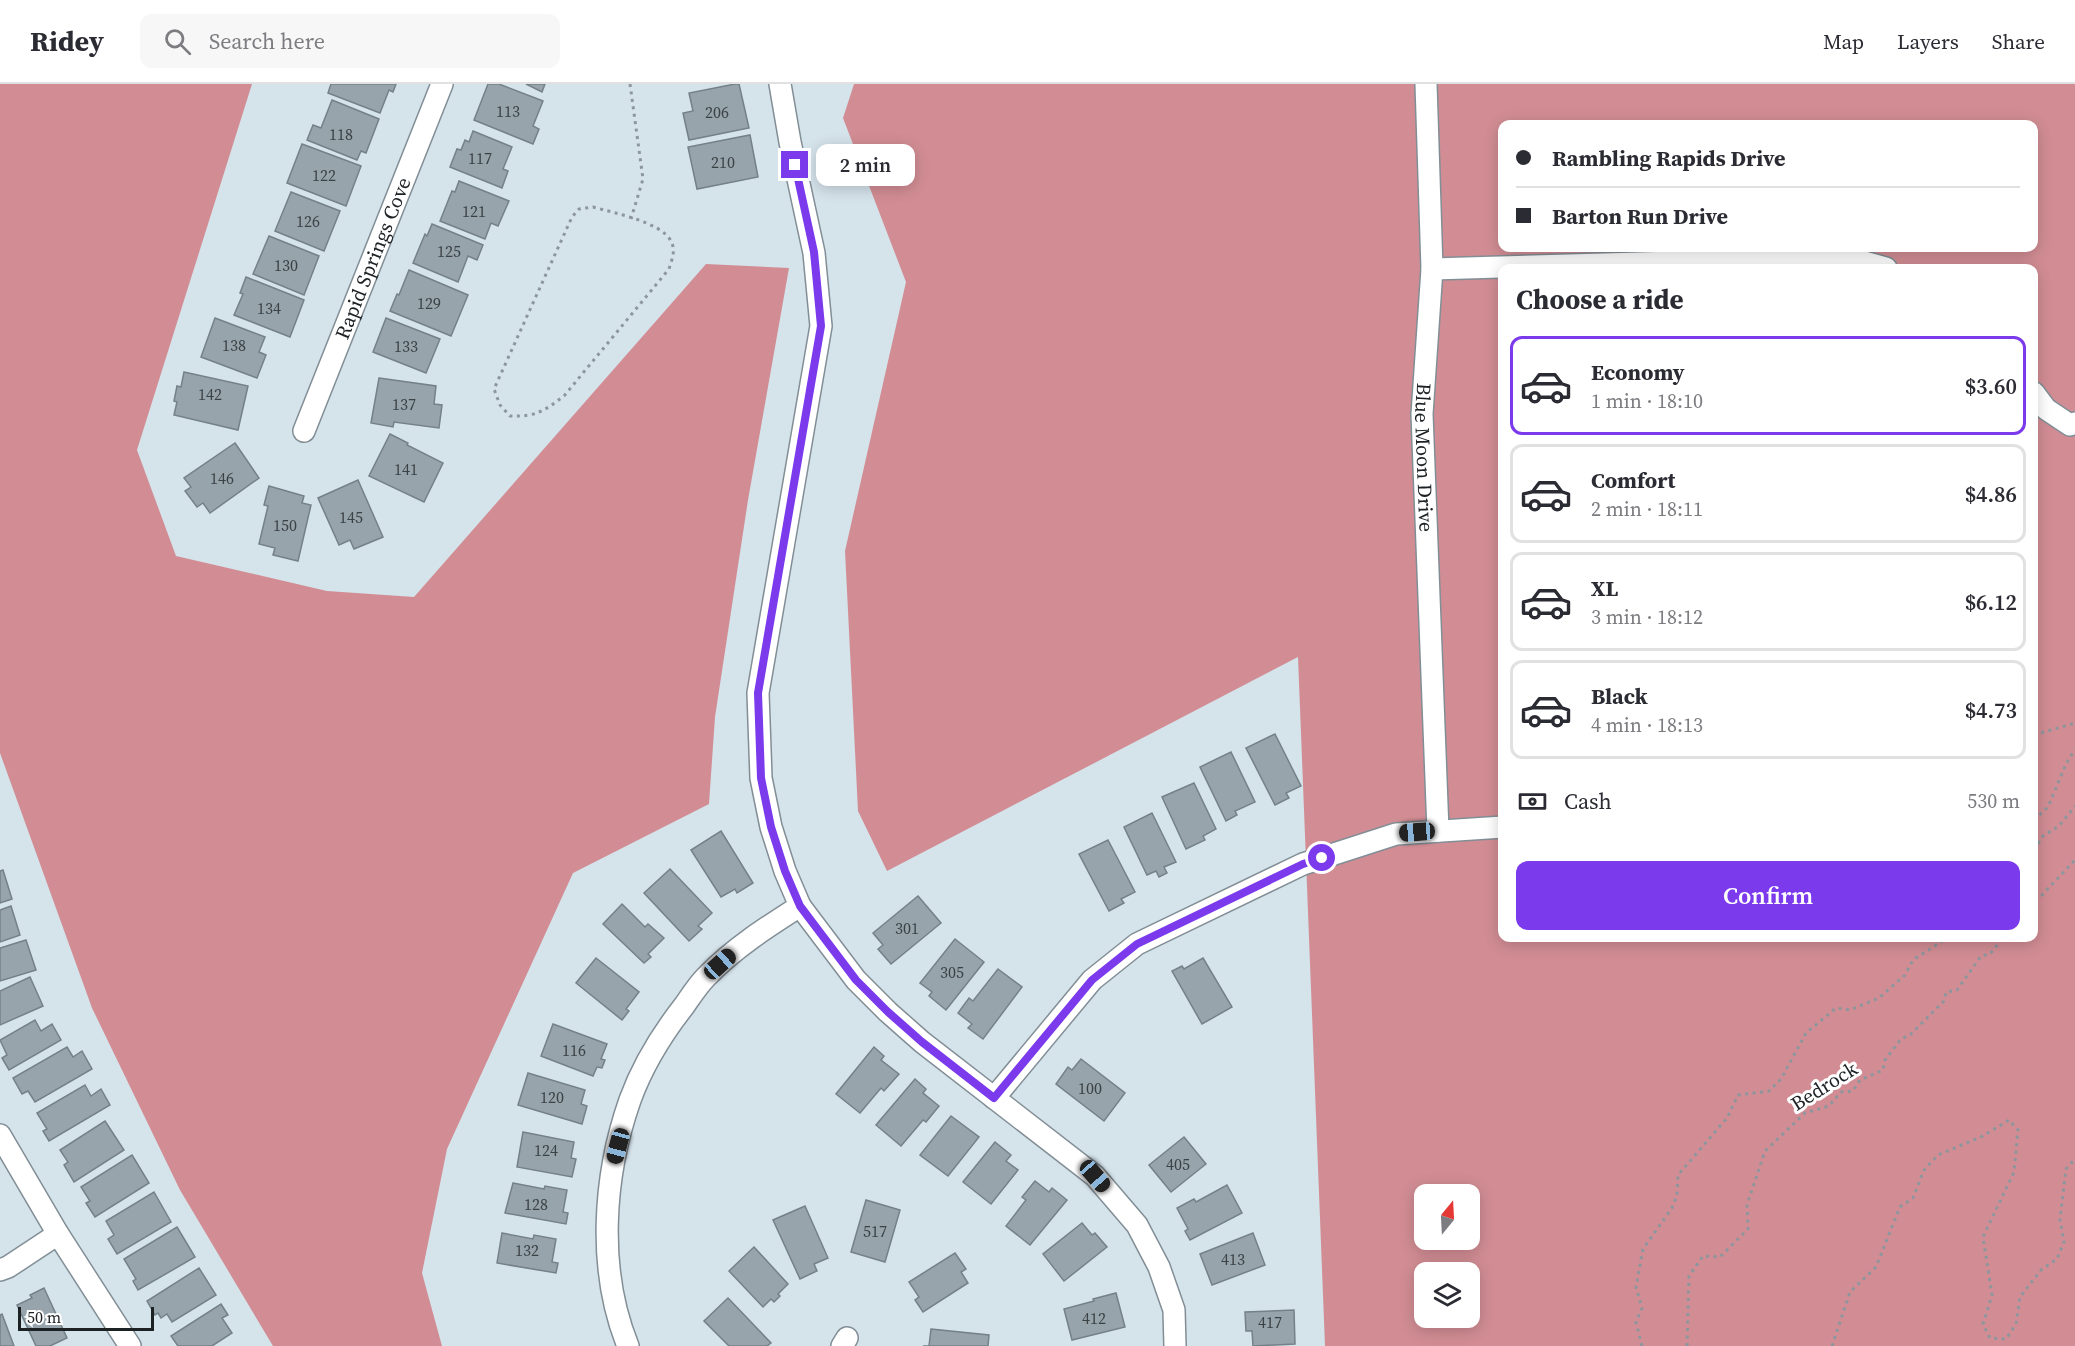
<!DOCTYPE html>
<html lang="en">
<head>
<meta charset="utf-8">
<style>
	body { margin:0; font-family:"Source Serif 4",serif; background:#f7f7f7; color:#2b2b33; height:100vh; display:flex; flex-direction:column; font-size:22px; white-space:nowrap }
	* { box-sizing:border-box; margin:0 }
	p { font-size:20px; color:#7c7c81 }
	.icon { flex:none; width:33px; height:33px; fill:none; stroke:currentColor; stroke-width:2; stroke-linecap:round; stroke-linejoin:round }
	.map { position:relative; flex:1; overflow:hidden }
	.side { position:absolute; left:1498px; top:180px; width:540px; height:678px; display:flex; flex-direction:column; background:#fff; border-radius:12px; box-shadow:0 3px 15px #0003 }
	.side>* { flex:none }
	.top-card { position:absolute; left:1498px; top:36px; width:540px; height:132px; border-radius:12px; box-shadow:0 3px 15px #0003; display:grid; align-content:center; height:132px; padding:0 18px; background:#fff }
	.needle { width:39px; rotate:18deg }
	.controls { position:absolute; left:1414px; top:1100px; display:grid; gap:12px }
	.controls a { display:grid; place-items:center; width:66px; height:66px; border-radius:12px; background:#fff; box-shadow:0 3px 15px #0003; font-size:30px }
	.scale { position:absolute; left:18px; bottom:15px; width:136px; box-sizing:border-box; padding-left:6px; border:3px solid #1c2124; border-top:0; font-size:16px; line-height:21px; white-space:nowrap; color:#1c2124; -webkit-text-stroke:4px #fff; paint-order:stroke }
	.end { position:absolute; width:27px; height:27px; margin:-14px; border:8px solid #7c3aed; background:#fff; box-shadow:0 0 0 3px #fff }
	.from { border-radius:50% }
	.bubble { position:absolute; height:42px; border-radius:12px; background:#fff; box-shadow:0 3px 15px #0003; font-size:20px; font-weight:600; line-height:42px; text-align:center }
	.car { position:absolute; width:18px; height:36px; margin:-18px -9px; border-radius:8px; box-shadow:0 0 4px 2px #0007; background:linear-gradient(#222 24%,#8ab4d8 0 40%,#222 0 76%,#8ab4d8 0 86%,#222 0) }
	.top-card b { display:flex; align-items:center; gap:21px; height:57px; font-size:22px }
	.top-card b+b { border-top:2px solid #e1e1e2 }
	.top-card i { width:15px; height:15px; background:#2b2b33 }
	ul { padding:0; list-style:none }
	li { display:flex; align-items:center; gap:18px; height:99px; margin:0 12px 9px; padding:0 6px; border:3px solid #e1e1e2; border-radius:12px }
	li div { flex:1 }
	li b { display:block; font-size:22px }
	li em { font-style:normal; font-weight:600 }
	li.current { border-color:#7c3aed }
	li>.icon { width:54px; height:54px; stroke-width:1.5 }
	h2 { padding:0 18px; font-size:27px; line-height:72px }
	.pay { display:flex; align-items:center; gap:15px; height:66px; padding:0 18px; font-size:22px }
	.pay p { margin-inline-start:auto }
	.action { display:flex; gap:12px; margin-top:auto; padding:12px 18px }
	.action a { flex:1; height:69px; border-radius:12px; background:#7c3aed; color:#fff; font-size:24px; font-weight:600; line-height:69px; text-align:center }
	header { display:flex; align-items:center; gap:36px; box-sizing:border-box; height:84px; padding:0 30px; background:#fff; border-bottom:2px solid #e1e1e2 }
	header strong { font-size:28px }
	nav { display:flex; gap:33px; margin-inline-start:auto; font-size:21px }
	.search { width:420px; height:54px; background:#f7f7f7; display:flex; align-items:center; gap:15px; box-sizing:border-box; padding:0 21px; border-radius:12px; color:#7c7c81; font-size:22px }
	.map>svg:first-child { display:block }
</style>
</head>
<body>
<header>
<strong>Ridey</strong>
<div class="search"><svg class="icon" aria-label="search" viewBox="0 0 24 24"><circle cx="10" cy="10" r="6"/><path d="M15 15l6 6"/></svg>Search here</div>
<nav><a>Map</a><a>Layers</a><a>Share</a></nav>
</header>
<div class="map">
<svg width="2075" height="1262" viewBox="0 0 2075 1262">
	<rect width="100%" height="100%" fill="#d5e3eb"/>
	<g fill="#d28d94" fill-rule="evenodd">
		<path d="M0,0H252L137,366L176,472L327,507L414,513L706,180L789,184L748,416L715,633L709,720L573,789L447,1065L422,1189L442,1262H273L180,1106L92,924L0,669Z"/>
		<path d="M854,0H2075V1262H1325L1298,573L887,787L858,727L845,467L906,198L843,34ZM1503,40H2034V164H1503ZM1503,184H2034V854H1503ZM1425,1110H1470V1155H1425ZM1425,1188H1470V1233H1425Z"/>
	</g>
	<g fill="#97a4ac" stroke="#748188" stroke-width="1.5">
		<path d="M331,0H396L393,8L389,6L380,29L328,9Z"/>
		<path d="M488,0H499L543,17L533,42L539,45L533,60L474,36Z"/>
		<path d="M526,0H545L542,8Z"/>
		<path d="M735,0H739L749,44L689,56L683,29L693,27L689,9Z"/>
		<path d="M332,16L379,35L366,69L361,67L357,76L307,56L313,41L321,44Z"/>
		<path d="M473,47L512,63L503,85L508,87L502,104L450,83L457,65L461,66L465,56L469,58Z"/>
		<path d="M750,51L758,93L697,105L688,63Z"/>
		<path d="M302,60L361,82L346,122L287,99Z"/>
		<path d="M459,97L509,117L498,142L491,139L485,155L440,137L452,107L455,108Z"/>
		<path d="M291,108L340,127L324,167L275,147Z"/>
		<path d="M432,140L483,161L477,176L468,172L458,198L413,179L425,150L427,152Z"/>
		<path d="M269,152L319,172L304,211L253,190Z"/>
		<path d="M409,186L468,211L451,252L390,227L397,210L399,211Z"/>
		<path d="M246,193L304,216L290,253L234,231L243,210L240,209Z"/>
		<path d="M215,234L265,253L259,268L266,271L257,294L201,273Z"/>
		<path d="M386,234L440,255L426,289L373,268Z"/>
		<path d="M184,288L248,302L238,346L174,331L177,318L174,317L177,302L181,303Z"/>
		<path d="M379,294L436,302L434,320L442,321L439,344L394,338L393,343L371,339Z"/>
		<path d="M390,350L408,359L407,361L443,379L424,418L369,392Z"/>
		<path d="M235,359L259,394L210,429L203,419L197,423L185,407L191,403L184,394Z"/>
		<path d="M358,396L383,453L354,465L350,456L339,461L318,414Z"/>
		<path d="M269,402L304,412L302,419L311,421L298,477L273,471L275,464L259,460L268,422L264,421Z"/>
		<path d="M1275,650L1301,702L1286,709L1289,714L1275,721L1246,664Z"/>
		<path d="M1231,668L1255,718L1235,727L1237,731L1226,737L1200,683Z"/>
		<path d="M1194,699L1216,745L1203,752L1205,756L1186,765L1162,713Z"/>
		<path d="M1152,729L1176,778L1164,783L1167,789L1159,793L1156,787L1147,791L1124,743Z"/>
		<path d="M721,747L753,799L737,809L735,805L721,813L691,766Z"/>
		<path d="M1108,756L1135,808L1121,815L1124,819L1109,827L1079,770Z"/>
		<path d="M670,785L712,829L698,842L702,845L689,857L644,809Z"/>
		<path d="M3,786L12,815L0,819V787Z"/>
		<path d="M918,812L941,839L891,880L878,865L883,861L873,849Z"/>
		<path d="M622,820L645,843L648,840L664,854L648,870L651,873L644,879L603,840Z"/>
		<path d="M11,822L20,851L0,858V826Z"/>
		<path d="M955,855L984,878L946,926L929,912L932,908L920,899Z"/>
		<path d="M26,856L36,886L0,897V864Z"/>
		<path d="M596,874L639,908L626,925L629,927L622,936L576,899Z"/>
		<path d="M1203,874L1232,923L1202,940L1172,887L1182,882L1184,885Z"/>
		<path d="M998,885L1022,903L983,955L968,944L972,940L958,929L969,914L973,917Z"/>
		<path d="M30,893L43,922L0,941V907Z"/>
		<path d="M35,936L41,947L52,940L61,956L9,986L2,974L7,971L0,956Z"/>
		<path d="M553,940L607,960L601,975L605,976L602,984L597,983L593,992L541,972Z"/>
		<path d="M67,963L73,973L82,967L92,985L35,1018L28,1007L22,1010L13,994Z"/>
		<path d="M874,963L884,972L881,976L899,990L884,1007L881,1004L860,1029L836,1010Z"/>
		<path d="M1081,975L1125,1009L1104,1037L1056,1000L1068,983L1072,986Z"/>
		<path d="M528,989L585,1006L581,1020L587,1022L582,1040L518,1021Z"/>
		<path d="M915,995L926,1005L923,1009L939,1022L926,1038L923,1036L901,1062L876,1041Z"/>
		<path d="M85,1001L91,1012L101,1005L110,1021L49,1057L43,1047L47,1045L37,1029Z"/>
		<path d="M951,1032L979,1053L948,1092L920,1071Z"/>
		<path d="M105,1037L124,1066L74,1098L64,1081L68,1078L60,1066Z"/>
		<path d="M523,1048L574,1058L571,1074L576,1075L572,1093L517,1083Z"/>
		<path d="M1184,1053L1206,1080L1171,1108L1149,1081Z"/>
		<path d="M995,1058L1011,1071L1006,1077L1018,1086L991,1120L963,1098Z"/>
		<path d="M132,1071L149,1099L95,1133L86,1119L90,1117L81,1103Z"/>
		<path d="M1035,1097L1049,1108L1052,1104L1067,1116L1030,1161L1006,1142L1026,1116L1022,1113Z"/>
		<path d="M513,1099L544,1105L545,1102L567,1106L563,1128L568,1129L566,1140L505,1129Z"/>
		<path d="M1227,1101L1242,1129L1190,1156L1185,1147L1188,1145L1177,1124L1194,1115L1196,1118Z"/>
		<path d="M154,1108L171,1138L117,1170L108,1155L114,1151L106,1137Z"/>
		<path d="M866,1116L900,1126L885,1178L851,1168Z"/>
		<path d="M805,1122L828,1174L814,1180L817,1187L800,1195L773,1136Z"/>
		<path d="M1082,1139L1092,1151L1095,1149L1107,1163L1064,1197L1043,1170Z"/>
		<path d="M177,1143L195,1173L138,1206L133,1197L136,1195L124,1175Z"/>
		<path d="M502,1149L533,1155L534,1151L556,1155L552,1178L558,1179L556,1189L497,1179Z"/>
		<path d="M1253,1149L1265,1181L1212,1201L1200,1170Z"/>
		<path d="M754,1163L788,1200L778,1210L780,1212L774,1218L771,1215L763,1223L729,1187Z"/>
		<path d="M955,1169L966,1185L961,1188L968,1199L923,1228L915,1216L919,1213L909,1198Z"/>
		<path d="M199,1184L216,1211L172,1238L167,1230L161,1234L158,1229L155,1231L147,1217Z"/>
		<path d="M44,1204L67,1254L50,1262H36L17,1221L32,1214L30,1211Z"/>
		<path d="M1116,1209L1125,1243L1072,1256L1064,1225L1094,1217L1093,1215Z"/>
		<path d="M728,1214L771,1259L767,1262H729L704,1237Z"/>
		<path d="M221,1220L228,1231L222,1234L232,1249L212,1262H178L171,1252Z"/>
		<path d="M1294,1226L1295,1260L1253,1262L1252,1247H1246L1245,1228Z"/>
		<path d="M2,1230L14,1262H0V1231Z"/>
		<path d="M931,1245L989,1251L988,1262H923H929Z"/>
	</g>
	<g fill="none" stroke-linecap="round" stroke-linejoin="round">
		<g stroke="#828e96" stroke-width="24">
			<g id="minor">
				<path d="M780,0L790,58L814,169L821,242L758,609L761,694L771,743L785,787L800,822L856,896L888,928L922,958L1095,1092L1137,1141L1159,1183L1174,1226L1175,1262"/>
				<path id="s1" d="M1426,0L1432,185L1422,330L1438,747"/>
				<path d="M1432,185L1846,173L1886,184"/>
				<path d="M2034,309L2046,325L2070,341L2075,339"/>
				<path id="s2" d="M304,347L442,0"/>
				<path d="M994,1014L1092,896L1137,860L1303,780L1396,750L1503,743"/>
				<path d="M0,1051L58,1150L130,1262"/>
				<path d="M0,1186L8,1183L58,1150"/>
				<path d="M628,1262C597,1186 603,1093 630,1016C642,983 662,950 684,922C691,912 698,901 706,893C734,864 767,843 800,822"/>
				<path d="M842,1262L847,1254"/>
			</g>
		</g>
		<g stroke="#8c969c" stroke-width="3" stroke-dasharray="3 4.5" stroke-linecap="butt">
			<path d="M630,0L643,95L631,135"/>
			<path d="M593,123C614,129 661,138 671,157C676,167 672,175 669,185L564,312C544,327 536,333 510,332L500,321L494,305L572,133L579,125Z"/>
			<path d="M2034,651L2075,639"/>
			<path d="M2034,736L2048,723L2066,680L2075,665"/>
			<path d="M2034,766L2043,752L2059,742L2075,722"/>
			<path d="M2034,808L2042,811L2075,776"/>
			<path d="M1642,1262L1636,1238L1642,1224L1636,1203L1643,1165L1672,1124L1677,1111L1678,1091L1727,1034L1738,1011L1769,1007L1781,995L1806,949L1836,924L1850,926L1879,914L1905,891L1913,876L1947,854"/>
			<path d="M1687,1262L1689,1192L1703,1172L1720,1173L1748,1145L1747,1121L1765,1067L1805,1029L1829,1022L1841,1008L1853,1007L1860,996L1883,986L1885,976L1901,955L1911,950L1944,917L1946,908L1957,906L1981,872L1990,870L2003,854"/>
			<path d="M1832,1262L1850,1208L1876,1183L1900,1123L1913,1114L1924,1086L1938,1071L1983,1052L2009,1036L2018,1046L2014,1088L1983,1153L1992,1211L1983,1240L1990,1254L2006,1255L2016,1240L2020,1213L2041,1186L2057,1175L2064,1158L2060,1135L2066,1085L2075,1075"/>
		</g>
		<use href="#minor" stroke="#fff" stroke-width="21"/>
	</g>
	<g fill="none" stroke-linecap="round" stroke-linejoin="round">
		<path stroke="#7c3aed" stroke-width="8" d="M795,81L814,168L821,242L758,609L761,694L771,743L785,787L800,822L856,896L888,928L922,958L994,1014L1092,896L1137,860L1303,780L1322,774"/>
	</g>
	<g text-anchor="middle" stroke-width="6" stroke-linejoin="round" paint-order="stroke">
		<g font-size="16" fill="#3b4246">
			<text x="508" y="33">113</text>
			<text x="717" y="34">206</text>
			<text x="341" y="56">118</text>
			<text x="480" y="80">117</text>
			<text x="723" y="84">210</text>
			<text x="324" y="97">122</text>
			<text x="474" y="133">121</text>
			<text x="308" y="143">126</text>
			<text x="449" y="173">125</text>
			<text x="286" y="187">130</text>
			<text x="429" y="225">129</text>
			<text x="269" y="230">134</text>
			<text x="234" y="267">138</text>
			<text x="406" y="268">133</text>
			<text x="210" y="316">142</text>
			<text x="404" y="326">137</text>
			<text x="406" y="391">141</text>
			<text x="222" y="400">146</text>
			<text x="351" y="439">145</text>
			<text x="285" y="447">150</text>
			<text x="907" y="850">301</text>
			<text x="952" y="894">305</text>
			<text x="574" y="972">116</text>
			<text x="1090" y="1010">100</text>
			<text x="552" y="1019">120</text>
			<text x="546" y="1072">124</text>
			<text x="1178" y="1086">405</text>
			<text x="536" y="1126">128</text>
			<text x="875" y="1153">517</text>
			<text x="527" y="1172">132</text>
			<text x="1233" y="1181">413</text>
			<text x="1094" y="1240">412</text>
			<text x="1270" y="1244">417</text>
		</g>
		<g font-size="20" fill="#1c2124" stroke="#fff">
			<text dy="7" stroke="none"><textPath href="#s2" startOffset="186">Rapid Springs Cove</textPath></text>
			<text dy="7" stroke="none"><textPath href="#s1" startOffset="374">Blue Moon Drive</textPath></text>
			<text transform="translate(1824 1002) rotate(-32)" y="7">Bedrock</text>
		</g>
	</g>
</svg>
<div class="controls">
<a><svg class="needle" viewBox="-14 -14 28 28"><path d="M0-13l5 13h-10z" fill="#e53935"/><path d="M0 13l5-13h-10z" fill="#7c7c81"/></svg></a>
<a><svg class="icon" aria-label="layers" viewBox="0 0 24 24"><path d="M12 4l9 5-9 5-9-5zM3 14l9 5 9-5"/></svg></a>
</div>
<div class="scale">50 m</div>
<i class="end from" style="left:1322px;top:774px"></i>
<i class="end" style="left:795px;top:81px"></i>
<div class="bubble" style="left:816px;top:60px;width:99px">2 min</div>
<i class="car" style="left:1417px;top:748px;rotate:266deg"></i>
<i class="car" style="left:720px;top:880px;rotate:48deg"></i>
<i class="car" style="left:618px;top:1062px;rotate:195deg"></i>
<i class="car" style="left:1095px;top:1092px;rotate:139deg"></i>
<div class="top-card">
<b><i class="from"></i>Rambling Rapids Drive</b>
<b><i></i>Barton Run Drive</b>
</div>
<section class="side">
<h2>Choose a ride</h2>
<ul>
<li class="current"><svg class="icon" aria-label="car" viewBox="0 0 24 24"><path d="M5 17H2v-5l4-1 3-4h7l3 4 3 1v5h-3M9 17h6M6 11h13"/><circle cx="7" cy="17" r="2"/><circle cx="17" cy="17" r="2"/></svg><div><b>Economy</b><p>1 min · 18:10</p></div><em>$3.60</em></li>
<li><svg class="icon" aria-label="car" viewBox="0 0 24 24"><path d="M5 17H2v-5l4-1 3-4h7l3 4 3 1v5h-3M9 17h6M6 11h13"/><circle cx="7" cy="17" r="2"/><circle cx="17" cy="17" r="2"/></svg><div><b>Comfort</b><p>2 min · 18:11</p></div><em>$4.86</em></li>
<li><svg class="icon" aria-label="car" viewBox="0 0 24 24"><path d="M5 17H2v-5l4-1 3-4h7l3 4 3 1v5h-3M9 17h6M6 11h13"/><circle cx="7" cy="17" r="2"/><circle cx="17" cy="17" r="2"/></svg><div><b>XL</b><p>3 min · 18:12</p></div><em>$6.12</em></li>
<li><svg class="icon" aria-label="car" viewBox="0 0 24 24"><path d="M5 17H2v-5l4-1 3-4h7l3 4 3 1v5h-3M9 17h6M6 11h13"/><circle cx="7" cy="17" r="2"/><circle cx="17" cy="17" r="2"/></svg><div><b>Black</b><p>4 min · 18:13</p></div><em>$4.73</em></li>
</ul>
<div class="pay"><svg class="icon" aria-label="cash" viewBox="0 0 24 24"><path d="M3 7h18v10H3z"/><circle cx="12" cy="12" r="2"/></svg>Cash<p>530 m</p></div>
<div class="action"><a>Confirm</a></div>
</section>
</div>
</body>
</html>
